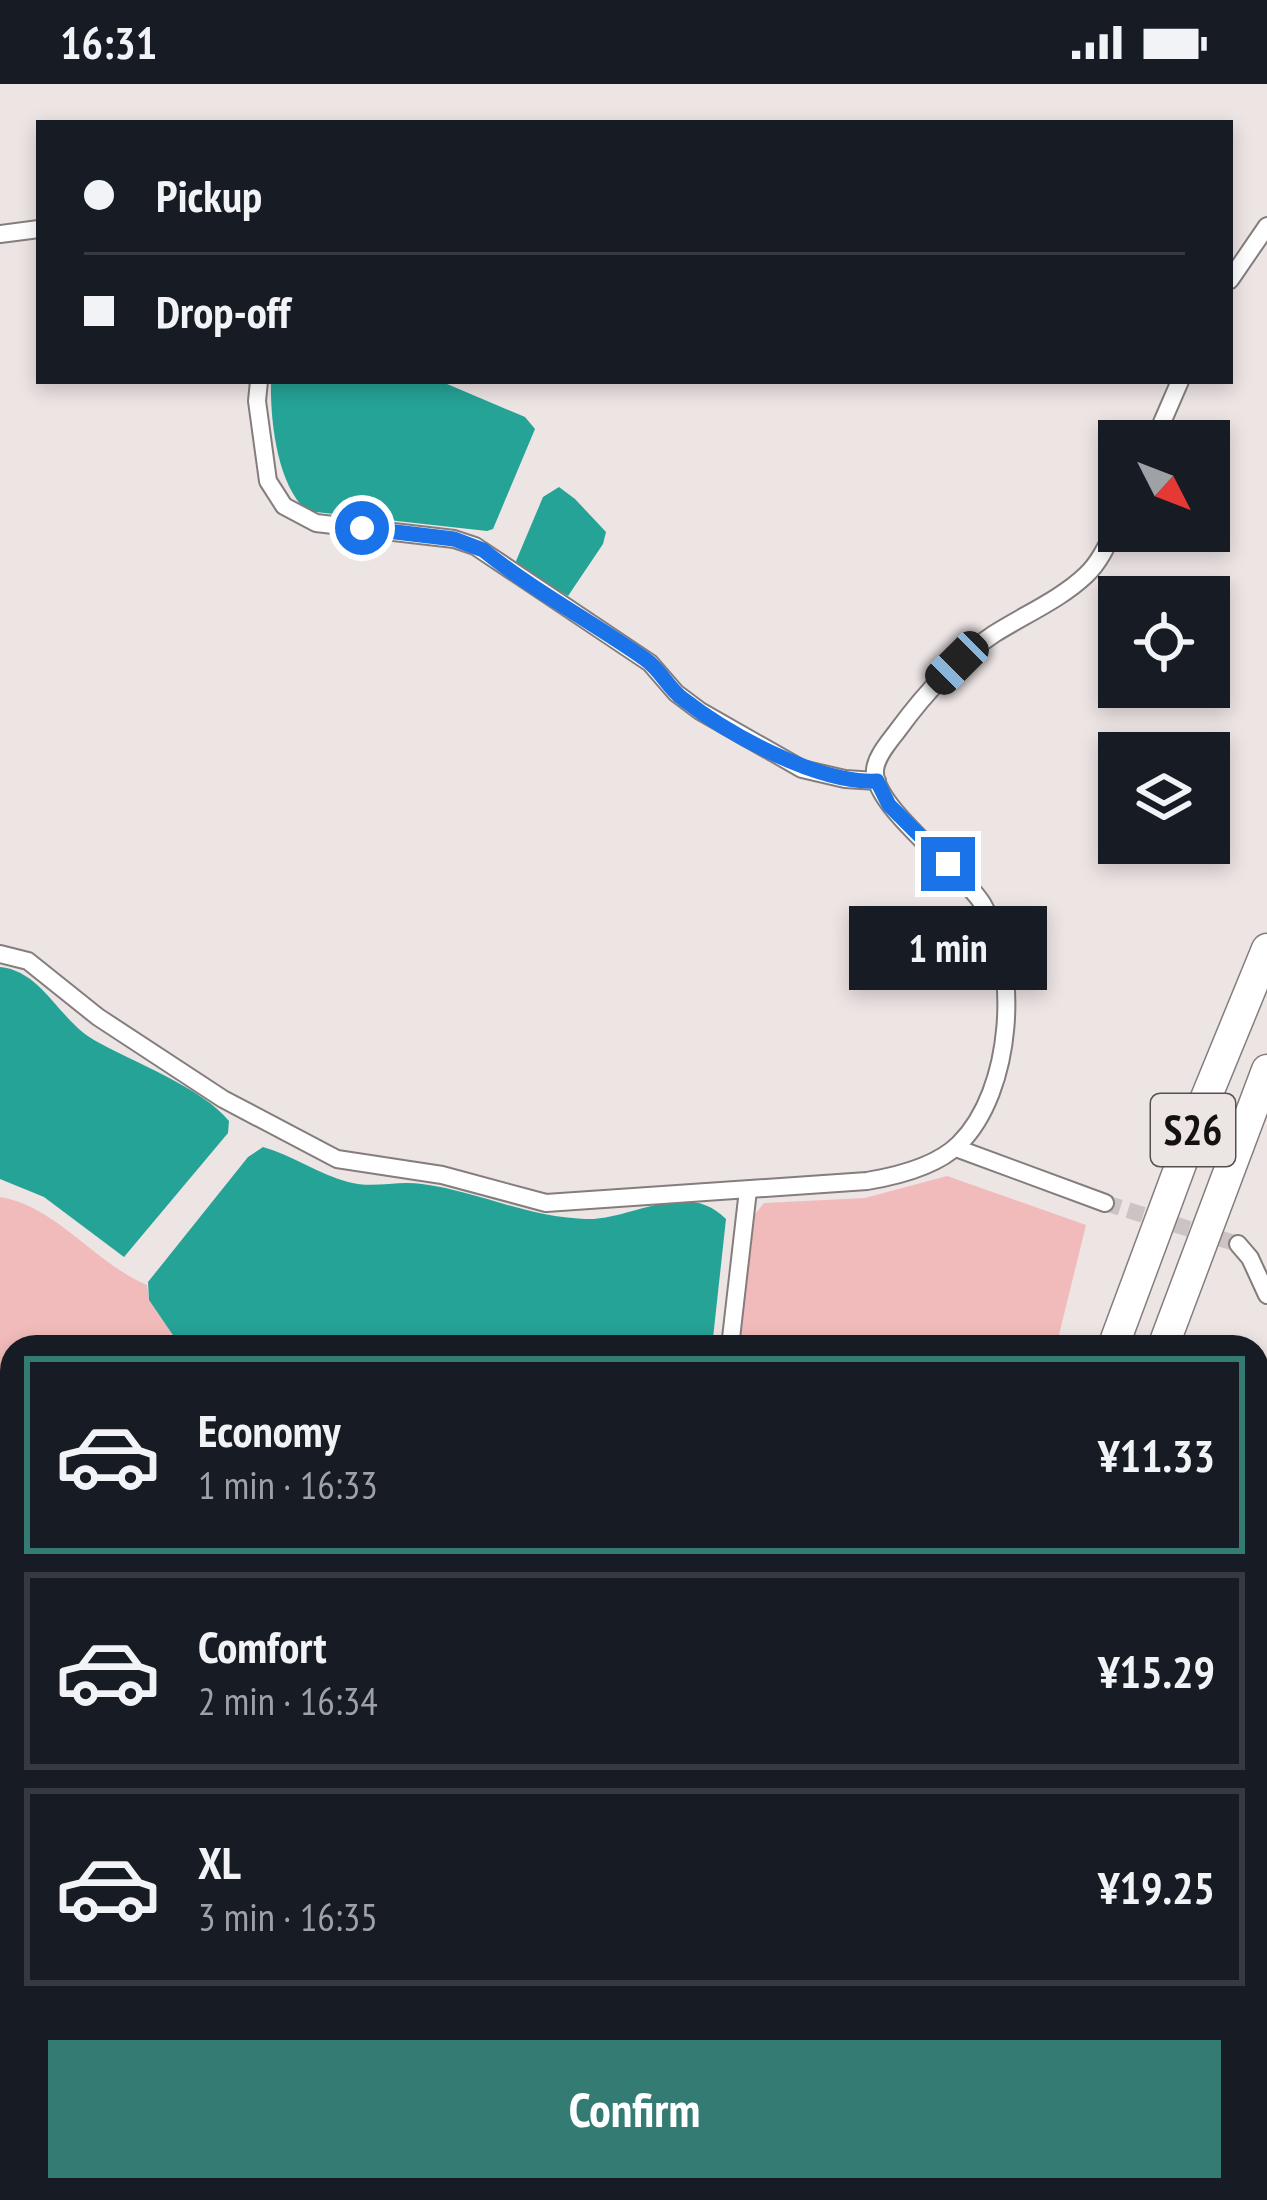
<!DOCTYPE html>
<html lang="en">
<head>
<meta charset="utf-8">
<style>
	body { margin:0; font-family:"PT Sans Narrow",sans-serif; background:#20242c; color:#f1f3f6; height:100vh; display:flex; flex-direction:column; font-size:45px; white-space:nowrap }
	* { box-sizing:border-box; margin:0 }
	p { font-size:39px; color:#9ea1a6 }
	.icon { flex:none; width:66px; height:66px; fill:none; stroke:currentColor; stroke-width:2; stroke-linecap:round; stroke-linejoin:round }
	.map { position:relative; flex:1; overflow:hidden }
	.details { position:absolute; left:0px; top:1251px; width:1269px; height:867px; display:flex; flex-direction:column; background:#171b24; border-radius:36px 36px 0 0; box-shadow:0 6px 18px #0003 }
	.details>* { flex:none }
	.hud { position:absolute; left:36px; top:36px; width:1197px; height:264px; border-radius:0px; box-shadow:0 6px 18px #0003; display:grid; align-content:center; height:264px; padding:0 48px; background:#171b24 }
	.needle { width:78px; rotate:132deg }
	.buttons { position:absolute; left:1098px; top:336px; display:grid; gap:24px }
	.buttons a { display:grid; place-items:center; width:132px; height:132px; border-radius:0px; background:#171b24; box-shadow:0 6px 18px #0003; font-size:60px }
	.end { position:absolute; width:54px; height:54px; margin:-27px; border:15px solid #1a73e8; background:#fff; box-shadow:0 0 0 6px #fff }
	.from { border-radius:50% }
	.bubble { position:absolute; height:84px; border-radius:0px; background:#171b24; box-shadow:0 6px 18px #0003; font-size:39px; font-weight:600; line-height:84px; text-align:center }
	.car { position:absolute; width:36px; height:72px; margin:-36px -18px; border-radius:15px; box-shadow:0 0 9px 3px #0007; background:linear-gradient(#222 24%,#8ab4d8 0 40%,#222 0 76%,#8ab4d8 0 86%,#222 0) }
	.hud b { display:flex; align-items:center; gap:42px; height:114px; font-size:45px }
	.hud b+b { border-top:3px solid #363941 }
	.hud i { width:30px; height:30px; background:#f1f3f6 }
	ul { padding:21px 0 0; list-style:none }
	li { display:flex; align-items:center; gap:36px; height:198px; margin:0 24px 18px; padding:0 24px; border:6px solid #363941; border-radius:0px }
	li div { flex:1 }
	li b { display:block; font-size:45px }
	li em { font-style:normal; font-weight:600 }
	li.on { border-color:#347b73 }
	li>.icon { width:108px; height:108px; stroke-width:1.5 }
	.button { display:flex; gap:24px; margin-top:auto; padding:24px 48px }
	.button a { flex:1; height:138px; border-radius:0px; background:#347b73; color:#fff; font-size:48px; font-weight:600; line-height:138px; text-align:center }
	.status { display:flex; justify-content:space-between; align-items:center; height:84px; padding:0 60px; background:#171b24; direction:ltr }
	.status svg { height:33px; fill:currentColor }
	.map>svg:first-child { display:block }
</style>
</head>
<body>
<div class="status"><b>16:31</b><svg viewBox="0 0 49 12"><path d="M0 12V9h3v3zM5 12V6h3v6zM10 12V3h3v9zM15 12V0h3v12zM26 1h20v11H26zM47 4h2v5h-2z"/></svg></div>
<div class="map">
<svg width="1267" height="2116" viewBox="0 0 1267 2116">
	<rect width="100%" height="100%" fill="#ede4e4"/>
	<g fill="#f2bbbb">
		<path d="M947,1092L1086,1141L1056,1263H740L752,1134L764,1119L865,1114Z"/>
		<path d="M0,1113C56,1122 96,1180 147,1201L149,1216L181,1263H12V1771L0,1766Z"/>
		<path d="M359,2106H464L459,2116H361Z"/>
	</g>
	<g fill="#25a396">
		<path d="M271,297H440L525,333L535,345L493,445L487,447L307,427C277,401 270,336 271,297Z"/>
		<path d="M559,403L575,415L606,448L603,460L568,512L521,484L516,477L543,413Z"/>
		<path d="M0,883C42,887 59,936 94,956C131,977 203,1004 229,1037L228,1049L124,1173L44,1113L0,1095Z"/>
		<path d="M263,1063C292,1071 318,1090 348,1098C374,1105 397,1096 422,1100C477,1107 526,1133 585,1135C631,1137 686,1094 726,1135L712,1263H181L149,1216L148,1198L248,1073Z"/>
		<path d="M0,1887L12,1892V1992L0,1976Z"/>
		<path d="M133,2106H312L303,2116H168Z"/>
	</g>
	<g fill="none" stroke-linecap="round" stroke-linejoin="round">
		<path stroke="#ccc4c4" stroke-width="16" stroke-dasharray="16 8" stroke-linecap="butt" d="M1105,1119L1238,1160"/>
		<g stroke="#857d7d" stroke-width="20">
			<g id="street">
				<path d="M0,150L39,145"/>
				<path d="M1230,196L1267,142"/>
				<path d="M259,297L257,317L268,397L284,422L316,439L454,455L475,462L650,579L676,609L700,627L802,685L845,695L877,697"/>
				<path d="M1154,357L1180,297"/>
				<path d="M0,870L28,877L98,933L223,1015L337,1075L442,1091L546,1119L867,1097C897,1092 937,1082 959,1060C1013,1007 1021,882 982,819C961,786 872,722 875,686C876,672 890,657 898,646C925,609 956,575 994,550C1024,531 1061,515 1086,491C1102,476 1110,454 1119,436"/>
				<path d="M956,1064L1105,1119"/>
				<path d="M1238,1160L1250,1174L1267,1211"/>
				<path d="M730,1263L748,1106"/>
				<path d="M0,1873L12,1878"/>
				<path d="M351,2106L352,2116"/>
				<path d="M437,2116L444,2106"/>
			</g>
		</g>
		<g stroke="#857d7d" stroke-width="33">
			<g id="highway">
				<path d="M1113,1263L1201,1026L1267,865"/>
				<path d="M1163,1263L1267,986"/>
				<path d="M918,2116L920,2106"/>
				<path d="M973,2116L974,2106"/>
			</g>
		</g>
		<use href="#street" stroke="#fff" stroke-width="16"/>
		<use href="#highway" stroke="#fff" stroke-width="30"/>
		<g stroke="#3f3b3b" stroke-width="4.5" stroke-dasharray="24 12" stroke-linecap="butt">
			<path d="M1257,1923L1267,1920"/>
			<path d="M593,2116L625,2106"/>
			<path d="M635,2116L667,2106"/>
		</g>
	</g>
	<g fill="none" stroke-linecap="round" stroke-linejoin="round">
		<path stroke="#1a73e8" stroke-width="15" d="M362,444L454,455L483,466C534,507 592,538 645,575C661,586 668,604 683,615C729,651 819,700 877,697L889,721L948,780"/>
	</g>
	<g text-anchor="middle" stroke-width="12" stroke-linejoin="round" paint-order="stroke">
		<rect fill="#ede4e4" stroke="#555050" stroke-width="3" x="1151" y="1010" width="84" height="72" rx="9"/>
		<g font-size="42" font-weight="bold" fill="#141111">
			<text x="1193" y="1061">S26</text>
		</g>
	</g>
</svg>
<div class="buttons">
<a><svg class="needle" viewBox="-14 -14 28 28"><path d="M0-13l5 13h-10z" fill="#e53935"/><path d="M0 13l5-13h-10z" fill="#9ea1a6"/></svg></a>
<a><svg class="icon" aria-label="locate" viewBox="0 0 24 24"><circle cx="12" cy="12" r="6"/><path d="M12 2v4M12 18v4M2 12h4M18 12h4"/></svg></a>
<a><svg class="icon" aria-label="layers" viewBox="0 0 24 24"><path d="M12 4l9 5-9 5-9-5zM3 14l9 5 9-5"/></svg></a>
</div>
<i class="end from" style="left:362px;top:444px"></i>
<i class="end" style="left:948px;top:780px"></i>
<div class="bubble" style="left:849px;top:822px;width:198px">1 min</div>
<i class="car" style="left:957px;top:579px;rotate:225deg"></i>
<div class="hud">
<b><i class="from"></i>Pickup</b>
<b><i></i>Drop-off</b>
</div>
<section class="details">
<ul>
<li class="on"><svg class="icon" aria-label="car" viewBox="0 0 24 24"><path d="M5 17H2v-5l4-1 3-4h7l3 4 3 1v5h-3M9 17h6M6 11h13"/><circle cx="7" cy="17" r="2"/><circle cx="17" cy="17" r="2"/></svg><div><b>Economy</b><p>1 min · 16:33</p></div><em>¥11.33</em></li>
<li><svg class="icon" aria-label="car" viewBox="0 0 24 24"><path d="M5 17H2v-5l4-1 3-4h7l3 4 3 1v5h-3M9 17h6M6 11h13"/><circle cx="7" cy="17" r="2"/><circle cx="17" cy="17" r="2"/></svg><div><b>Comfort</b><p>2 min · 16:34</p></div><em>¥15.29</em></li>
<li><svg class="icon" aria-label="car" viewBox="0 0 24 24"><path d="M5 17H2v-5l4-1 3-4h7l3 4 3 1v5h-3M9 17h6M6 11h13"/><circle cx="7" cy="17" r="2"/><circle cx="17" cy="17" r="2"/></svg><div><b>XL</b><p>3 min · 16:35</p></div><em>¥19.25</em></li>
</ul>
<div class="button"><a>Confirm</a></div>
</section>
</div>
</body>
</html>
